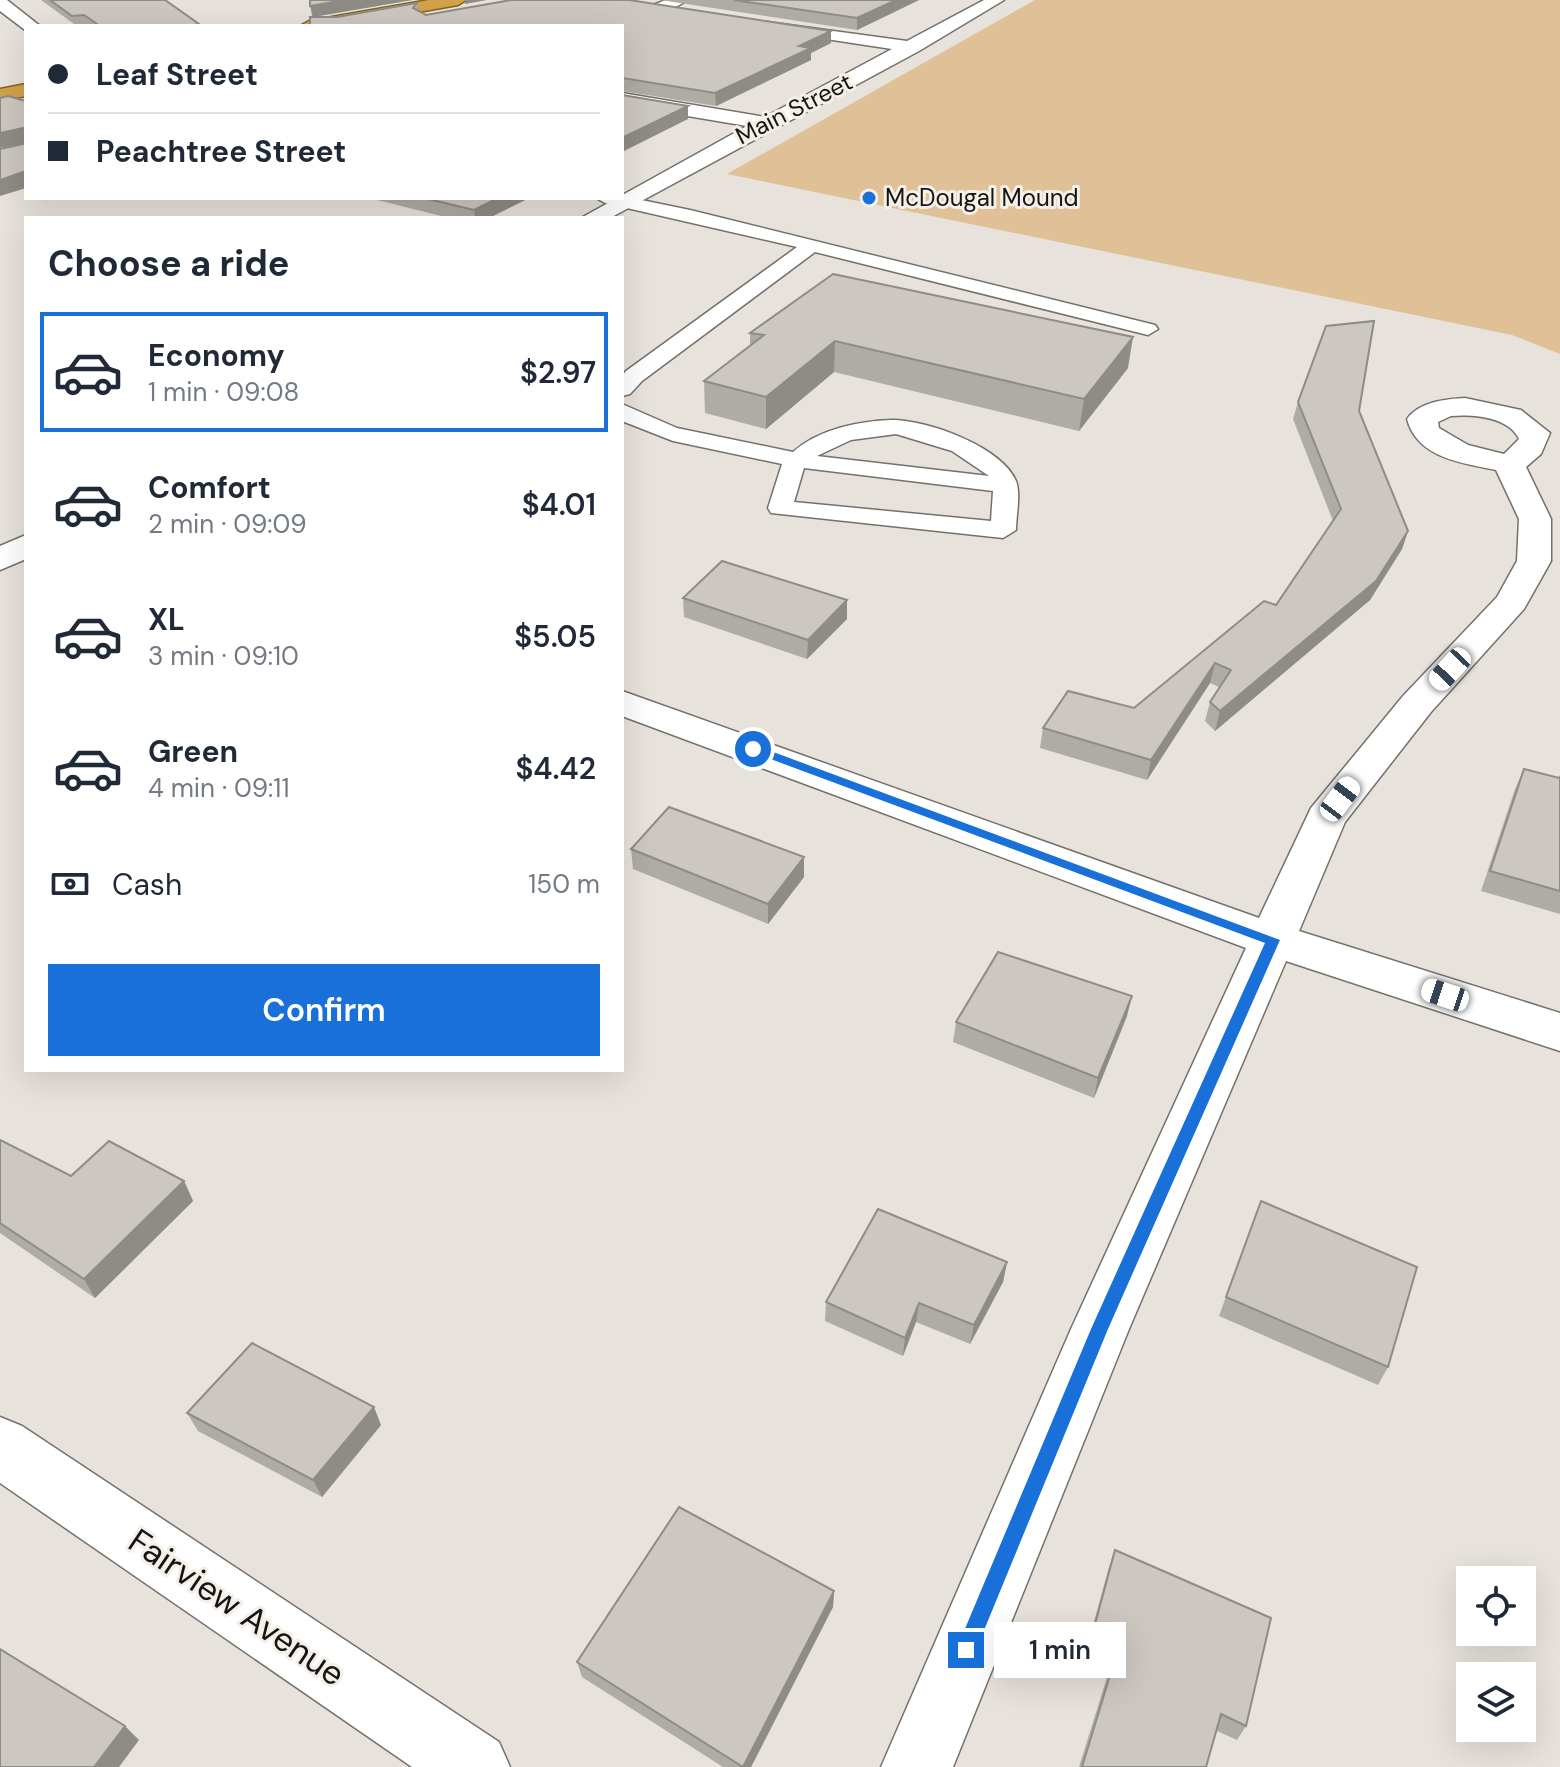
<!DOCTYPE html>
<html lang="en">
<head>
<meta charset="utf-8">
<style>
	body { margin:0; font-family:"DM Sans",sans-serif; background:#f6f6f7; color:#1f2937; height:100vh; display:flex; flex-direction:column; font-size:30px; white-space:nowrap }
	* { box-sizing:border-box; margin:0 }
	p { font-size:26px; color:#747a83 }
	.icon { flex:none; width:44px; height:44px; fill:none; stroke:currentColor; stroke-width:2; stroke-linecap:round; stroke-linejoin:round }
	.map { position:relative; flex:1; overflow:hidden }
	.side { position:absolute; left:24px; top:216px; width:600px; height:856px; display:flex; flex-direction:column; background:#fff; border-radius:0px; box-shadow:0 8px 32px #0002 }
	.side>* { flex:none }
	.guide { position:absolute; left:24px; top:24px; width:600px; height:176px; border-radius:0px; box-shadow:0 8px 32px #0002; display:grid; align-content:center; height:176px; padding:0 24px; background:#fff }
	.buttons { position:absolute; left:1456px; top:1566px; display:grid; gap:16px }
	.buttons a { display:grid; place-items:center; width:80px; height:80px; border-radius:0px; background:#fff; box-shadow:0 8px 32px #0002; font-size:40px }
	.end { position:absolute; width:36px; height:36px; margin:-18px; border:10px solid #1970d9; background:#fff; box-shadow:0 0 0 4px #fff }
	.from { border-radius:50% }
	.bubble { position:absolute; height:56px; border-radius:0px; background:#fff; box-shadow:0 8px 32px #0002; font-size:26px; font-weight:600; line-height:56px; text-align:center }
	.car { position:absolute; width:24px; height:48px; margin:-24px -12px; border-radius:10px; box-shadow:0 0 6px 2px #0007; background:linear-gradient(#fff 24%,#345 0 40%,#fff 0 76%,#345 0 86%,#fff 0) }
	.guide b { display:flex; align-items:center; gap:28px; height:76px; font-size:30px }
	.guide b+b { border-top:2px solid #e0e1e3 }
	.guide i { width:20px; height:20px; background:#1f2937 }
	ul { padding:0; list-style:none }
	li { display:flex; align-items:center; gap:24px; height:120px; margin:0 16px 12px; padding:0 8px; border:4px solid transparent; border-radius:0px }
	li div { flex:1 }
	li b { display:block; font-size:30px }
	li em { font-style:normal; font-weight:600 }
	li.active { border-color:#1970d9 }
	li>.icon { width:72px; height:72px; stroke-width:1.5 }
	h2 { padding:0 24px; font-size:36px; line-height:96px }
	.pay { display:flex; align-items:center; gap:20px; height:88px; padding:0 24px; font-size:30px }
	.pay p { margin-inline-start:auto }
	.primary-button { display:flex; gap:16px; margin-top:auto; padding:16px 24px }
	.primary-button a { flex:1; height:92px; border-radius:0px; background:#1970d9; color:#fff; font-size:32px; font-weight:600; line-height:92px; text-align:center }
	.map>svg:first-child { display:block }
</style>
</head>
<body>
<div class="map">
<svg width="1560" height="1767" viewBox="0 0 1560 1767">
	<rect width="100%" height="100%" fill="#e7e2db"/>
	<path fill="#e0c197" d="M1035,0H1560V354L1512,335L727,174Z"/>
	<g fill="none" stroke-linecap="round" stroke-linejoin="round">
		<g stroke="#75716a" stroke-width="3">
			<g id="service">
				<path d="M622,196L690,210L1155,325L1158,329L1148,335L815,252L642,381L630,394L622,396V376L626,371L797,247L605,203L596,198Z"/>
				<path d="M622,404L677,428L793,452C819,429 859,421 892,420C928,420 1002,447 1016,481C1021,495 1016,515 1016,530L1003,538L771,513L768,508L782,464L673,441L622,421ZM896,434L952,451L989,476L817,456L851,440ZM804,468L993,491L991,521L794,502Z"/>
			</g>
		</g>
		<g stroke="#75716a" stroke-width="3">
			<g id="minor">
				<path d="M0,0H7L40,26H26L25,30L0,11Z"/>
				<path d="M666,0H688L665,13H653V5Z"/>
				<path d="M984,0H1004L919,51L610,218H581L747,126L622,105V93L765,117L892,49L773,31L767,30V22L907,41Z"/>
				<path d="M1465,398L1521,410L1550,433L1541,454L1526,467L1551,519V561L1524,609L1431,712L1345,822L1299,931L1560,1013V1051L1286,961L1129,1329L953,1767H881L1071,1329L1246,948L622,716V691L1259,918L1311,808L1403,696L1497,597L1517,561L1519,519L1496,470C1462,463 1417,458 1407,419C1419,402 1445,399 1465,398ZM1451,416C1473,414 1509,417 1519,439L1504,454L1468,445L1439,428L1438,422Z"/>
				<path d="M26,535V559L0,570V546Z"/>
				<path d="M0,1417L22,1426L499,1742L510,1767H412L0,1483Z"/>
			</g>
		</g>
		<g stroke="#88611a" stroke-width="3">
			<g id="trunk">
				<path d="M429,0H466L458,5L339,26H300L309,21Z"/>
				<path d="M26,84V96L0,101V89Z"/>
			</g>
		</g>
		<use href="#service" fill="#fff" fill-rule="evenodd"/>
		<use href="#minor" fill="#fff" fill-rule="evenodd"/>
		<use href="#trunk" fill="#d2a24b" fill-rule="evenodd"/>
	</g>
	<g fill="#afaba5">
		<path d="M41,0H165L199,24L200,26H89L86,24H74Z"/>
		<path d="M310,0H412L313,17H337L417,3L419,11L426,15L511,0H629L831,31V43L811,53V60L716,106L622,91V26H310V17H312Z"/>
		<path d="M660,0H919L857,30Z"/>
		<path d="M369,198H529L489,218H449Z"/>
		<path d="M750,333L1128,368L1079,431L834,372L766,429L705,413L704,381L750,346Z"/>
		<path d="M1298,402L1359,411L1408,531L1402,549L1370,600L1215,731L1205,721L1210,702L1219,687L1210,683L1147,780L1040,748L1043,728L1134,708L1276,605L1333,521L1293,419Z"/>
		<path d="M683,598L847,619L807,659L684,617Z"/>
		<path d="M1524,769L1559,778L1560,777V914L1481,891L1515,789Z"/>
		<path d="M631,849L804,857V877L768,924L633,869Z"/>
		<path d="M1127,1016L1094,1098L953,1042L956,1022Z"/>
		<path d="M0,1140L71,1176L184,1181L193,1201L95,1298L0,1233Z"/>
		<path d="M1261,1201L1388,1367L1378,1385L1219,1316Z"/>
		<path d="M1007,1262L1003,1282L970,1344L916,1322L903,1356L825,1321L826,1302Z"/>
		<path d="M187,1413L381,1425L322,1497L198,1431Z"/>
		<path d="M1115,1550L1246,1726L1237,1740L1217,1731L1206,1767H1079L1107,1677L1082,1665L1109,1567Z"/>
		<path d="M834,1591L833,1607L751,1767H723L582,1677L577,1662Z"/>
	</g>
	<g fill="#8f8b86">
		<path d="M344,0H412L313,17L310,6Z"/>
		<path d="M465,0H487L465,4Z"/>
		<path d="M896,0H919L857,30V18Z"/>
		<path d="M831,31V43L811,53V60L716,106L715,93L799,46Z"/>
		<path d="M688,106V119L622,152V138Z"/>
		<path d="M23,128L26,143L0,148V133Z"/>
		<path d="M26,171V188L0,196V180Z"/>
		<path d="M498,198H529L489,218H475L474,210Z"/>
		<path d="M1133,337L1128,368L1079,431L1084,399Z"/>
		<path d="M835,341L834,372L766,429V397Z"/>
		<path d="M1408,531L1402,549L1370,600L1215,731L1220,711Z"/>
		<path d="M847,600V619L807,659L808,640Z"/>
		<path d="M1215,663L1210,683L1147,780L1151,760Z"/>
		<path d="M804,857V877L768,924V904Z"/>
		<path d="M1132,996L1127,1016L1094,1098L1098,1078Z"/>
		<path d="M184,1181L193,1201L95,1298L84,1279Z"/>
		<path d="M1007,1262L1003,1282L970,1344L974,1325Z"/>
		<path d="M919,1303L916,1322L903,1356L905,1338Z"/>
		<path d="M374,1407L381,1425L322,1497L313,1480Z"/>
		<path d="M834,1591L833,1607L751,1767H743Z"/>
		<path d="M125,1726L139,1740L119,1767H94Z"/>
	</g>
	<g fill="#ccc7c0" stroke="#8f8b86" stroke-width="2">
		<path d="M50,0H165L199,24L189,26H100L84,15L72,16Z"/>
		<path d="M310,0H344L310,6Z"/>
		<path d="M511,0H629L831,31L799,46L811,48L715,93L622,78V26H310V17H337L417,3L413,8L426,15Z"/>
		<path d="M734,0H896L857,18Z"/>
		<path d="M622,95L688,106L622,138Z"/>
		<path d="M8,96L26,101V171L0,180V149L23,144V128L0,133V98Z"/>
		<path d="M424,198H498L474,210Z"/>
		<path d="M833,274L1133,337L1084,399L835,341L766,397L704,381L764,335L750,333Z"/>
		<path d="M1374,321L1359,411L1408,531L1376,581L1220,711L1210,702L1231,670L1215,663L1151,760L1043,728L1068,691L1134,708L1264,601L1276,605L1341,509L1298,402L1326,326Z"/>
		<path d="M722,561L847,600L808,640L683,598Z"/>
		<path d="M1524,769L1559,778L1560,777V891L1490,871Z"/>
		<path d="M669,807L804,857L768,904L631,849Z"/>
		<path d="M998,952L1132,996L1098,1078L956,1022Z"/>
		<path d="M0,1140L71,1176L109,1141L184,1181L84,1279L0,1223Z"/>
		<path d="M1261,1201L1417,1267L1388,1367L1226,1297Z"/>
		<path d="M878,1209L1007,1262L974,1325L919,1303L905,1338L826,1302Z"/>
		<path d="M252,1343L374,1407L313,1480L187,1413Z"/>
		<path d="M679,1507L834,1591L743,1767L577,1662Z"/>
		<path d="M1115,1550L1271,1618L1246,1726L1221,1714L1206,1767H1082L1114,1662L1088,1650Z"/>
		<path d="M0,1649L125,1726L94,1767H0Z"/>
	</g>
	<path fill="#1970d9" d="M749,746H757L1280,940L1108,1329L973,1657L966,1660L959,1657L956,1650L959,1643L1091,1329L1265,943L749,751Z"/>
	<circle fill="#1970d9" stroke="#f4efe8" stroke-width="3" cx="869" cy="198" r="8"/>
	<g text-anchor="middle" stroke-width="6" stroke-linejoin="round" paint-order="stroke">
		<g font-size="24" fill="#161412" stroke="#f4efe8">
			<text transform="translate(794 109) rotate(-27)" y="8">Main Street</text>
		</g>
		<g font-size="24" fill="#161412" stroke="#f4efe8" text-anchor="start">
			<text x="885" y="206">McDougal Mound</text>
		</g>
		<g font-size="34" fill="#161412" stroke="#f4efe8">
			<text transform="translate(237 1607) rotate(34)" y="12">Fairview Avenue</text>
		</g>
	</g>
</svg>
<div class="buttons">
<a><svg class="icon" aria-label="locate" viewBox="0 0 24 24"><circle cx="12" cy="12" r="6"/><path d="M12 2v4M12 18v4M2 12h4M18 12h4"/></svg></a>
<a><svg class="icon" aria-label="layers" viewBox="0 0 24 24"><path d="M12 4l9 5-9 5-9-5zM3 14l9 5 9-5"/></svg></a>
</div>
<i class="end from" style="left:753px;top:749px"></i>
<i class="end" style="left:966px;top:1650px"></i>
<div class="bubble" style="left:994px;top:1622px;width:132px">1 min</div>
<i class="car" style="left:1450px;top:669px;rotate:223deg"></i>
<i class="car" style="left:1340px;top:799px;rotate:37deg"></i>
<i class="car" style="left:1445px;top:995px;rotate:288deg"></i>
<div class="guide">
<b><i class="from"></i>Leaf Street</b>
<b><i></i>Peachtree Street</b>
</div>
<section class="side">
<h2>Choose a ride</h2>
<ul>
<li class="active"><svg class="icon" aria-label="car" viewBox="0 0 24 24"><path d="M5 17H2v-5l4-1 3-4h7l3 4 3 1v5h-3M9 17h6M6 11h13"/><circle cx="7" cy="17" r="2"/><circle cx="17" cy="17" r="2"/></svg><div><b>Economy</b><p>1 min · 09:08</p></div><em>$2.97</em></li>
<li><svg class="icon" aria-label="car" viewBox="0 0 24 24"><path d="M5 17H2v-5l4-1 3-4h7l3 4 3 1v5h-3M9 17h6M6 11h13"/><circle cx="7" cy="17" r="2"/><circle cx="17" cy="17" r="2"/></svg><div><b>Comfort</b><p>2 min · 09:09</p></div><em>$4.01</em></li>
<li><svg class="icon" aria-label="car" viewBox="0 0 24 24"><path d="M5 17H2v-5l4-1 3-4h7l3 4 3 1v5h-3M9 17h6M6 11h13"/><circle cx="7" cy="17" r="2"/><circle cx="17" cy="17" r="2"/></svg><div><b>XL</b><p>3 min · 09:10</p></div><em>$5.05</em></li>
<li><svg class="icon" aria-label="car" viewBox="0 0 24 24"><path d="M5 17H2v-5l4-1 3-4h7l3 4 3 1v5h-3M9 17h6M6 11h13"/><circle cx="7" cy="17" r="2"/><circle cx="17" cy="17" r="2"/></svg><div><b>Green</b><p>4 min · 09:11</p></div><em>$4.42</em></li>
</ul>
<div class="pay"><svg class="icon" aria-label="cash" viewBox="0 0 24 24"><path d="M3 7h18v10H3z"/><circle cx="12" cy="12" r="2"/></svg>Cash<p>150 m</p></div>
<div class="primary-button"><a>Confirm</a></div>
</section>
</div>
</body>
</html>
